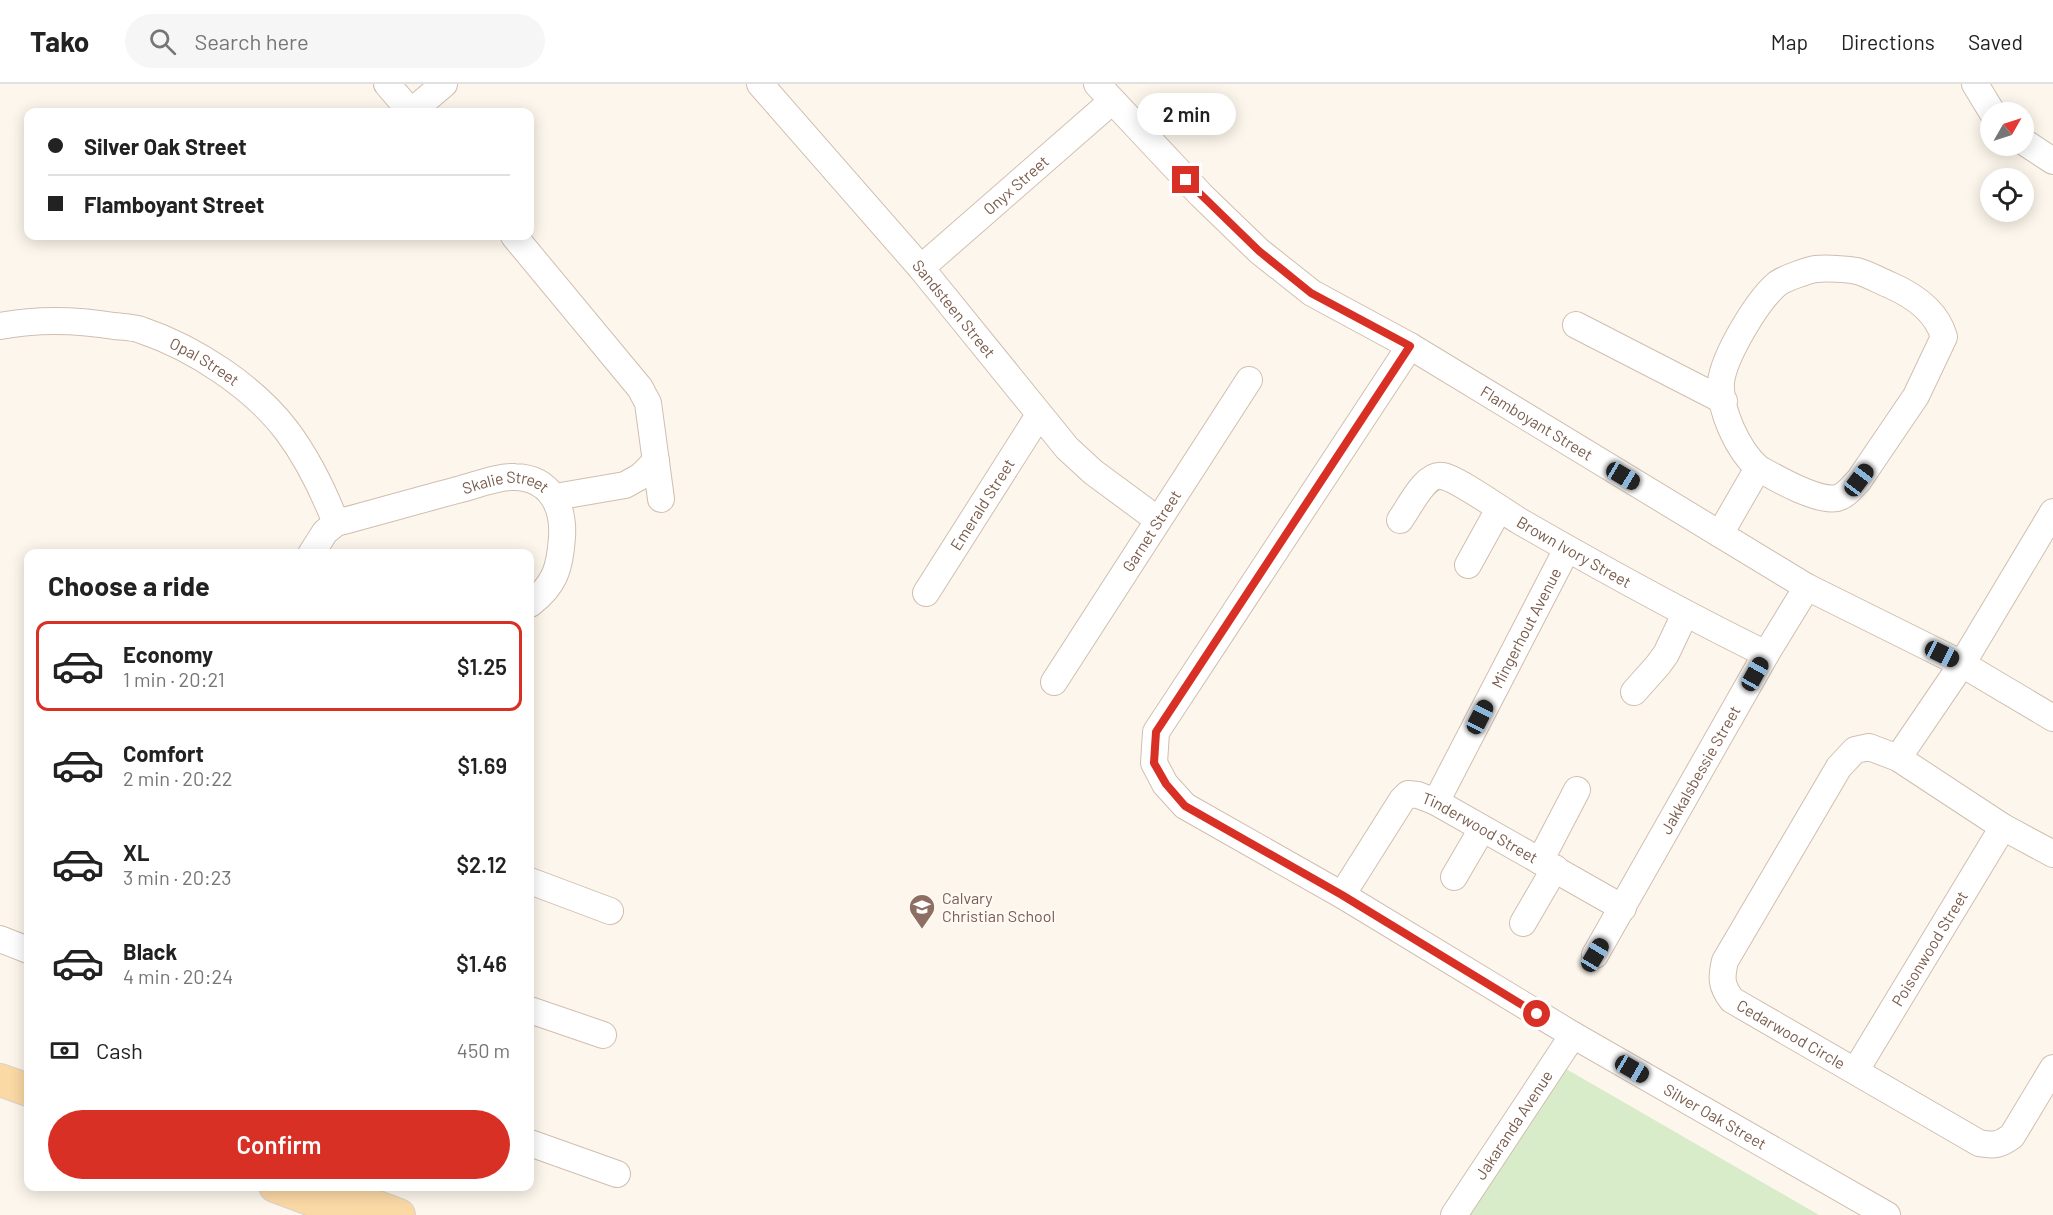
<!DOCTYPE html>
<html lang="en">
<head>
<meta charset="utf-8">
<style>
	body { margin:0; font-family:Barlow,sans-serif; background:#f6f6f6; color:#222; height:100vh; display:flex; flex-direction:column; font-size:22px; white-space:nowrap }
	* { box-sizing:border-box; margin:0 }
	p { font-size:20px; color:#767676 }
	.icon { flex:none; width:33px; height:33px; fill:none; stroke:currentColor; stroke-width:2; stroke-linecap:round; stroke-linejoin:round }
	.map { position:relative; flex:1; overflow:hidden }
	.drawer { position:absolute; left:24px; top:465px; width:510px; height:642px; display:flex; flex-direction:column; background:#fff; border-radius:12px; box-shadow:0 3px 15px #0003 }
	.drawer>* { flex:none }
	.top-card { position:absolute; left:24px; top:24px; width:510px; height:132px; border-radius:12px; box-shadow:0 3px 15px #0003; display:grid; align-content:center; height:132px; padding:0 24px; background:#fff }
	.needle { width:39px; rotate:51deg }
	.fabs { position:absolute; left:1980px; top:18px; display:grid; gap:12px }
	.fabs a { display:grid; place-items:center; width:54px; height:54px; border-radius:50%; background:#fff; box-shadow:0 3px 15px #0003; font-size:30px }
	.end { position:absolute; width:27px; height:27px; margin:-14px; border:8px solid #d93025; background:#fff; box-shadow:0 0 0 3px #fff }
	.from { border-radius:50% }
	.bubble { position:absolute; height:42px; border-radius:21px; background:#fff; box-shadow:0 3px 15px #0003; font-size:20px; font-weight:600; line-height:42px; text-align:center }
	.car { position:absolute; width:18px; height:36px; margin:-18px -9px; border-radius:8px; box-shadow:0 0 4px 2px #0007; background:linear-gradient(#222 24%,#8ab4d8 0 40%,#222 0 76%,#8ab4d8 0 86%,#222 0) }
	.top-card b { display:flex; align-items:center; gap:21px; height:57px; font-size:22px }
	.top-card b+b { border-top:2px solid #e0e0e0 }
	.top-card i { width:15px; height:15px; background:#222 }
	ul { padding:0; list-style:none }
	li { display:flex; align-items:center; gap:18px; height:90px; margin:0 12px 9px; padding:0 12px; border:3px solid transparent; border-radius:12px }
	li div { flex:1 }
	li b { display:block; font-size:22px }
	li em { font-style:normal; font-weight:600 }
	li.selected { border-color:#d93025 }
	li>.icon { width:54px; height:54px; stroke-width:1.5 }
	h2 { padding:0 24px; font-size:27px; line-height:72px }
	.pay { display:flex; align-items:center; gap:15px; height:66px; padding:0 24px; font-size:22px }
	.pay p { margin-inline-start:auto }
	.primary-button { display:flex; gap:12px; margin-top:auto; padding:12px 24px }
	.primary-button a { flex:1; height:69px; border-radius:36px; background:#d93025; color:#fff; font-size:24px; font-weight:600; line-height:69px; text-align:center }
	header { display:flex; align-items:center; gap:36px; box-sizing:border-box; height:84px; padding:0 30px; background:#fff; border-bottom:2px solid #e0e0e0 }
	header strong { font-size:28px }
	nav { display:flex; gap:33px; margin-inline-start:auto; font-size:21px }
	.search { width:420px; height:54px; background:#f6f6f6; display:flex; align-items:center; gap:15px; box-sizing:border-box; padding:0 21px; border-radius:33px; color:#767676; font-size:22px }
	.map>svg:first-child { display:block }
</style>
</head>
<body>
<header>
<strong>Tako</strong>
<div class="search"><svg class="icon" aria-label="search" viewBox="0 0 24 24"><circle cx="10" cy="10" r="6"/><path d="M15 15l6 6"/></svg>Search here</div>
<nav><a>Map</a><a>Directions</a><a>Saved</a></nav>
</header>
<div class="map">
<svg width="2053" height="1131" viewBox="0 0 2053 1131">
	<rect width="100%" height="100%" fill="#fdf6ec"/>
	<path fill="#d8ecc9" d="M1561,982L1819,1131H1470Z"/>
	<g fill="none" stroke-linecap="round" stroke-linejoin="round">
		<g stroke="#d1beb0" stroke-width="28">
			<g id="minor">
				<path d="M387,0L411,28"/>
				<path id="s1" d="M760,0L921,184L1067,364L1093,388L1158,436"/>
				<path id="s2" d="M1097,0L1201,111L1259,167L1312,209L1410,262L1807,503L1962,580L2053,634"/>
				<path d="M1975,0L1992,28"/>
				<path d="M411,28L444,0"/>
				<path d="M2024,58L2053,77"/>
				<path d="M514,152L640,304L648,319L661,415"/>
				<path id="s3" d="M921,184L1111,18"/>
				<path d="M1576,241L1724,317"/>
				<path id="s4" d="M0,242C37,235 77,236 114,242C123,243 133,243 141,246C194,264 253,302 287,347C308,375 323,406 336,439"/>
				<path id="s5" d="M1410,262L1156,648L1154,679L1165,700L1185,722L1342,811L1573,951L1887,1131"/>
				<path d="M555,413L625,401L641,392L656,377"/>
				<path id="s6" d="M1400,436C1409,424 1425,389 1442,392C1457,394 1504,428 1521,438C1601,484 1682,529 1766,570"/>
				<path d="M1720,450L1758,384C1776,394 1816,418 1837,414C1846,412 1853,402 1859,396L1916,312L1944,253C1937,228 1915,212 1890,201C1880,197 1868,190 1857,187C1848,185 1825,184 1816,185C1808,186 1783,195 1777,200C1757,217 1724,272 1721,298C1719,326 1738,366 1758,384"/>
				<path id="s7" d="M311,470L325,448L336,439C378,428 419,416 461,405C476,401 500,392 515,393C550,394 564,422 562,453C560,484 555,501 530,520"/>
				<path d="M1468,481L1499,425"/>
				<path id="s8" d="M926,509L1039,331"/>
				<path id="s9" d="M1054,598L1249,296"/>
				<path d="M1634,608L1658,581L1666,570L1685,530"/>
				<path d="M1898,674L1962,580L2053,428"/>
				<path id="s10" d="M1436,718L1567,465"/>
				<path id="s11" d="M2053,770L2003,743L1898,674L1869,663L1855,666L1839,683L1725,877C1721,894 1721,902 1732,916L1979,1059C1994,1062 2000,1061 2012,1052L2053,984"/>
				<path d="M1540,777L1577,706"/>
				<path d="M1454,793L1482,745"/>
				<path d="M530,797L610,827"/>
				<path id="s12" d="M1342,811L1402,716L1408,710L1418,711L1436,718L1623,824"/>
				<path d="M1523,839L1555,784"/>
				<path d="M0,855L28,866"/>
				<path id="s13" d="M1595,871L1766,570L1807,503"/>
				<path d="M530,926L603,951"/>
				<path id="s14" d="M1856,986L2003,743"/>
				<path d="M530,1059L617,1090"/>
				<path id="s15" d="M1454,1131L1573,951"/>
			</g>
		</g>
		<g stroke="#dad1cd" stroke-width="34">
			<g id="major">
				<path d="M0,996L28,1006"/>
				<path d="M275,1102L341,1127"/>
				<path d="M321,1102L399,1131"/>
			</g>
		</g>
		<use href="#minor" stroke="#fff" stroke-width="26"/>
		<use href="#major" stroke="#fbd9a5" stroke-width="32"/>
	</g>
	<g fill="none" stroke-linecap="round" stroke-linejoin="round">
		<path stroke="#d93025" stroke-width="8" d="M1186,96L1259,167L1311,209L1410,262L1156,648L1154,679L1166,700L1185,722L1342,811L1537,930"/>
	</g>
	<defs>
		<g id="school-pin" transform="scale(1.35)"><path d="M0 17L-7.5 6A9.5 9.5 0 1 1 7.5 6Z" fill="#8d6e63" stroke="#fffaf3"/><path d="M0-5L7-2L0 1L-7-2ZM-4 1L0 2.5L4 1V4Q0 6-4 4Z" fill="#fff"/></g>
	</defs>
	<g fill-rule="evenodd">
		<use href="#school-pin" x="922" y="823"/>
	</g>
	<g text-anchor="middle" stroke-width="4.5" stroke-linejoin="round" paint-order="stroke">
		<g font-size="16" fill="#7a5c4d" stroke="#fffaf3">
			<text dy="6" stroke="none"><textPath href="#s3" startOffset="126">Onyx Street</textPath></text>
			<text dy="6" stroke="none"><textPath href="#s1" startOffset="297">Sandsteen Street</textPath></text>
			<text dy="6" stroke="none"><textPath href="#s4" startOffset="213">Opal Street</textPath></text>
			<text dy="6" stroke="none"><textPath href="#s2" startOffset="560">Flamboyant Street</textPath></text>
			<text dy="6" stroke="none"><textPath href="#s7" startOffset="216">Skalie Street</textPath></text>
			<text dy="6" stroke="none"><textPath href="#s8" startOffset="105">Emerald Street</textPath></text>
			<text dy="6" stroke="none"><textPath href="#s9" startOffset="180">Garnet Street</textPath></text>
			<text dy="6" stroke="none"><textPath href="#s6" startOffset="216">Brown Ivory Street</textPath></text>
			<text dy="6" stroke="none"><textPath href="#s10" startOffset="196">Mingerhout Avenue</textPath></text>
			<text dy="6" stroke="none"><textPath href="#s13" startOffset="213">Jakkalsbessie Street</textPath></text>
			<text dy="6" stroke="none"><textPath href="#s12" startOffset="201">Tinderwood Street</textPath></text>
			<text dy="6" stroke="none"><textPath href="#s14" startOffset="142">Poisonwood Street</textPath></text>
			<text dy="6" stroke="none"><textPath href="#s11" startOffset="586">Cedarwood Circle</textPath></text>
			<text dy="6" stroke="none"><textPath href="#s5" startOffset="1161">Silver Oak Street</textPath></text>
			<text dy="6" stroke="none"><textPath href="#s15" startOffset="108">Jakaranda Avenue</textPath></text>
		</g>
		<g font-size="16" fill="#785e54" stroke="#fffaf3" text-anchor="start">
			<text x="942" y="820">Calvary<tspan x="942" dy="18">Christian School</tspan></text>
		</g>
	</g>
</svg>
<div class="fabs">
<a><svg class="needle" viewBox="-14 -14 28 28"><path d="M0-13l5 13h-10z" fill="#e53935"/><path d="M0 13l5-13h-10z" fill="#767676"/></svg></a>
<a><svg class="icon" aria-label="locate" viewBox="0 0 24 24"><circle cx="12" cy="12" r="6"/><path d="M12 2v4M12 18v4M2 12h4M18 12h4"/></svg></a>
</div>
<i class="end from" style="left:1537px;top:930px"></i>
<i class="end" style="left:1186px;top:96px"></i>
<div class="bubble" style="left:1137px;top:9px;width:99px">2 min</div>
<i class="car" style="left:1623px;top:392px;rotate:121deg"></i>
<i class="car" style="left:1859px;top:396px;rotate:37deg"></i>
<i class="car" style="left:1942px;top:570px;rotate:116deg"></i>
<i class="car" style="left:1755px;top:590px;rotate:29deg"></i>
<i class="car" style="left:1480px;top:633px;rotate:27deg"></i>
<i class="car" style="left:1595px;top:871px;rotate:31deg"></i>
<i class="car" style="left:1632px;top:985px;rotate:120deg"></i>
<div class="top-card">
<b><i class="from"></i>Silver Oak Street</b>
<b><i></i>Flamboyant Street</b>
</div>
<section class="drawer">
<h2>Choose a ride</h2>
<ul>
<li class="selected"><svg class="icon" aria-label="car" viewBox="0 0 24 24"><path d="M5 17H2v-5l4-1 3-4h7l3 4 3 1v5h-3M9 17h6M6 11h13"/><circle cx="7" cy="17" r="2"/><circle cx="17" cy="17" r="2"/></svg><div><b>Economy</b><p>1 min · 20:21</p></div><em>$1.25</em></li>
<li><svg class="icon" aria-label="car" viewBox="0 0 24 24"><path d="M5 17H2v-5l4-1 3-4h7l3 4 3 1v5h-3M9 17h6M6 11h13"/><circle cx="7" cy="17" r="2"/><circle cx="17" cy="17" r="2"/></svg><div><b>Comfort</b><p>2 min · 20:22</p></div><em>$1.69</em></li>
<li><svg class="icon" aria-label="car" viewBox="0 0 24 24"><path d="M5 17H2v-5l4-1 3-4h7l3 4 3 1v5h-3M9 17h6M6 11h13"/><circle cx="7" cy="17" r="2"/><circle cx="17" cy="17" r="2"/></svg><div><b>XL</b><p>3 min · 20:23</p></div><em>$2.12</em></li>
<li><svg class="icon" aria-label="car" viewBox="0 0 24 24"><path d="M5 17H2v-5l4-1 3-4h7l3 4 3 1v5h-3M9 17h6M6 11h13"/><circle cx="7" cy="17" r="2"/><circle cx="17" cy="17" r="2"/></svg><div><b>Black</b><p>4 min · 20:24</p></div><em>$1.46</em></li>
</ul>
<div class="pay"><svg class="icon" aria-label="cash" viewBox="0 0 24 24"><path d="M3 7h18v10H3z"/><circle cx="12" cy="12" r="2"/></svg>Cash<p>450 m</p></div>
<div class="primary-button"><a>Confirm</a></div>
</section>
</div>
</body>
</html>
